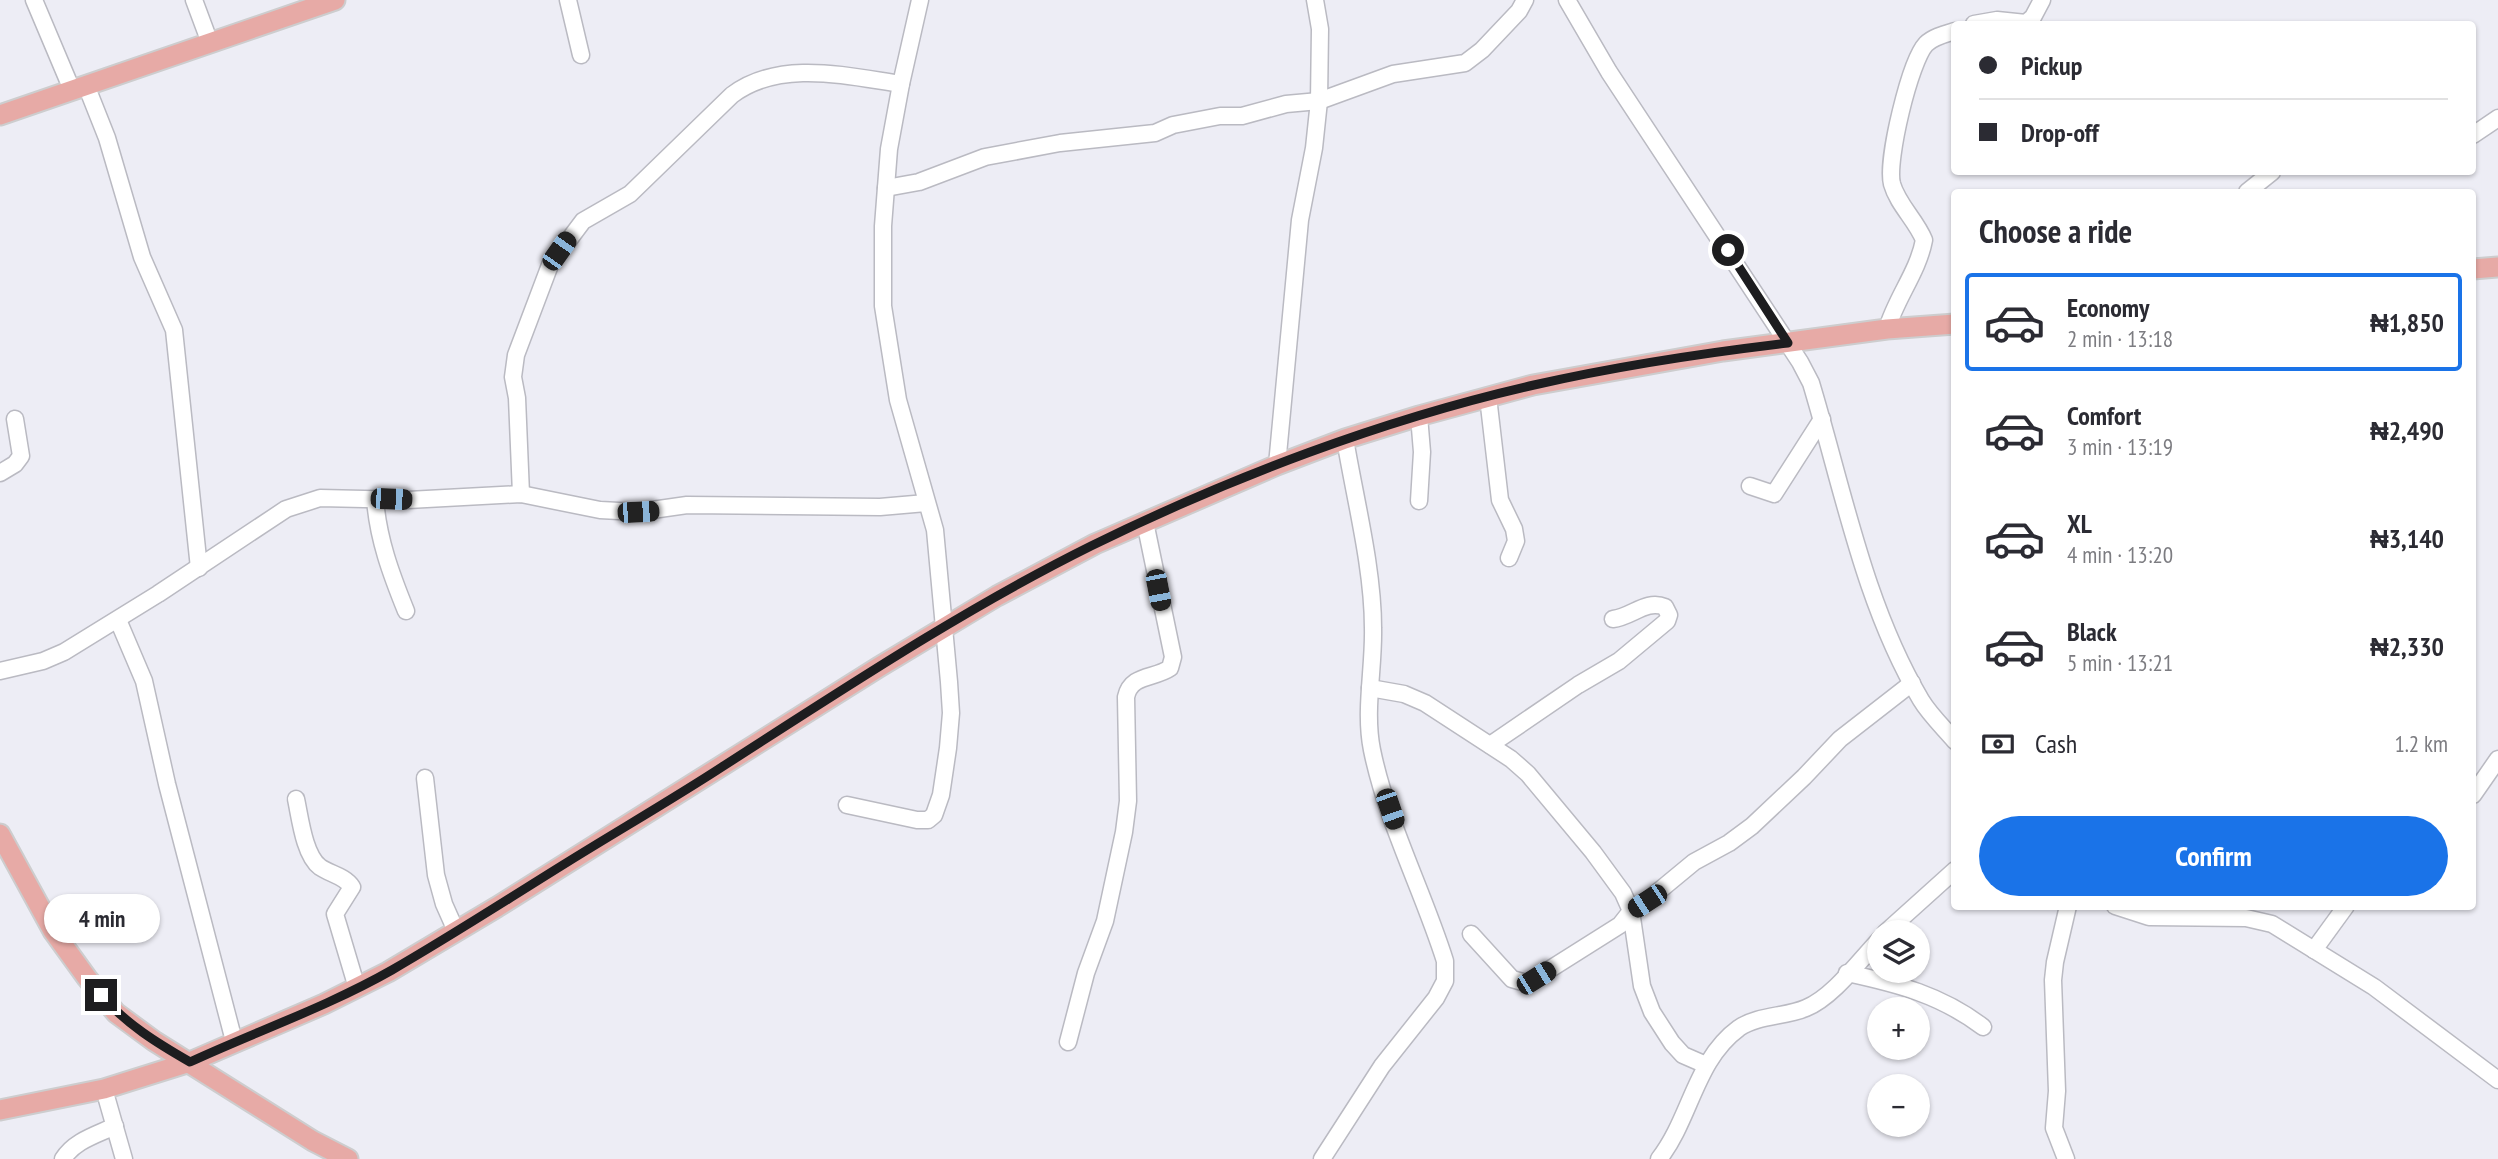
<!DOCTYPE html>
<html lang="en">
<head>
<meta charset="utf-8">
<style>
	body { margin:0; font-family:"PT Sans Narrow",sans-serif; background:#f2f2f3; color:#2b2b33; height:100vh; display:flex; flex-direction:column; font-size:26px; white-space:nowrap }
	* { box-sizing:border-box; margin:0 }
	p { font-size:23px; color:#7c7c81 }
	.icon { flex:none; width:38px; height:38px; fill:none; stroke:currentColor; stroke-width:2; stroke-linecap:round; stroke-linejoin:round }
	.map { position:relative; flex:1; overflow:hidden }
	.panel { position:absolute; left:1951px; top:189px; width:525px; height:721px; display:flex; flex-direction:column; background:#fff; border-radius:7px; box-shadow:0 2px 5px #0004 }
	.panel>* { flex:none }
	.guide { position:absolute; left:1951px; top:21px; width:525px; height:154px; border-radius:7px; box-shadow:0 2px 5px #0004; display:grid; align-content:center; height:154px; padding:0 28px; background:#fff }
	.buttons { position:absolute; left:1867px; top:920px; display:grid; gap:14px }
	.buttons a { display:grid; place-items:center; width:63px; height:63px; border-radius:50%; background:#fff; box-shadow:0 2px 5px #0004; font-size:35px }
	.end { position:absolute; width:32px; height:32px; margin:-16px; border:9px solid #1d1d1f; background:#fff; box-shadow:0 0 0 4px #fff }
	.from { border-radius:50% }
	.bubble { position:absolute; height:49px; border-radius:24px; background:#fff; box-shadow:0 2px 5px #0004; font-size:23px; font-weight:700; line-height:49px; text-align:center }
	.car { position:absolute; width:21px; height:42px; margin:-21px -10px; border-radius:9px; box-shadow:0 0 5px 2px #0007; background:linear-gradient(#222 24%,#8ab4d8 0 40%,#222 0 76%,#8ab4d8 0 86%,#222 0) }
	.guide b { display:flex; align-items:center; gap:24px; height:66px; font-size:26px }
	.guide b+b { border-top:2px solid #e1e1e2 }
	.guide i { width:18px; height:18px; background:#2b2b33 }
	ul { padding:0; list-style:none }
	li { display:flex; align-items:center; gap:21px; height:98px; margin:0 14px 10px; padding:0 14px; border:4px solid transparent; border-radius:7px }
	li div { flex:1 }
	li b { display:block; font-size:26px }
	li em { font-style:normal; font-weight:700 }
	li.on { border-color:#1a73e8 }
	li>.icon { width:63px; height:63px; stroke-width:1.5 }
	h2 { padding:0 28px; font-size:32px; line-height:84px }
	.pay { display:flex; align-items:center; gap:18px; height:77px; padding:0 28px; font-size:26px }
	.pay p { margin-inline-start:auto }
	.primary-button { display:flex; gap:14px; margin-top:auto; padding:14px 28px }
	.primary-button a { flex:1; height:80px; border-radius:42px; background:#1a73e8; color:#fff; font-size:28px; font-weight:700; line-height:80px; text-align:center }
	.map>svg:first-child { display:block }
</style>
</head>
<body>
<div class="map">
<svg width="2498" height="1159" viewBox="0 0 2498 1159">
	<rect width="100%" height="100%" fill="#ededf5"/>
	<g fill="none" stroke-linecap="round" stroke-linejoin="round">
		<g stroke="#babac2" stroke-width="19">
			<g id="minor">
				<path d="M34,0L72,90"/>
				<path d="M194,0L210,43"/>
				<path d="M568,0L581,55"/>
				<path d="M1567,0L1609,72L1800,362L1811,383C1843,489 1864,604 1921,700C1930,715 1944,728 1955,741"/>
				<path d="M1974,24L1997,20L2026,23L2033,17L2042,0"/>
				<path d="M86,85L107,138L142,257L174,330L199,568"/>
				<path d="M2473,135L2498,118"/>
				<path d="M886,188L919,182L985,157L1060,143L1155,133L1173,125L1220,116H1242L1286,104L1319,101L1393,74L1465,63L1482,50L1519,11L1525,0"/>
				<path d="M2247,192L2272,172"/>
				<path d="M1887,329C1896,298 1918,272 1924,240C1916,220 1898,205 1892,184C1886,161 1910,61 1926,44C1933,37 1945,34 1955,31"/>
				<path d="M1488,397L1500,500L1514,529L1516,541L1509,558"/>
				<path d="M1277,465L1300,220L1314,148L1319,101L1320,29L1315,0"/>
				<path d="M0,473L15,464L21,456L15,419"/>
				<path d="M1750,486L1774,494L1822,419"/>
				<path d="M521,494L517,398L513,377L516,355L550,265L583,221L630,194L732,95C780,59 846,76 901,84"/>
				<path d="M375,499C378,539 391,574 406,611"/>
				<path d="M1419,501L1422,452L1419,416"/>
				<path d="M118,620L144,681L167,784L234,1041"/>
				<path d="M0,671L43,661L64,652L158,594L286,509L320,498L408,500L521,494L600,510L638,512L687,505L880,507L926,503"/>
				<path d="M1370,688L1404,694L1425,703L1511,759L1528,774L1593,852L1623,893L1631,911L1642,986L1652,1012L1672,1043L1683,1055L1706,1065"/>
				<path d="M1490,745L1578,685L1619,661L1667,621L1669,615L1665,607C1646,599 1632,617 1613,619"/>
				<path d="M425,778L436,875L444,904L456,931"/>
				<path d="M2473,795L2498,759"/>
				<path d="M296,799C300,817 304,855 320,867C330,874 345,876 352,887L335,914L357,988"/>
				<path d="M847,805L917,820H928L934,815L941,795L948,748L951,713L949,682L935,530L898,400L883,306V226L889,149L901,84L920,0"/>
				<path d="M2115,906L2149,917L2246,918L2272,924L2374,987L2498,1080"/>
				<path d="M1885,933L1955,870"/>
				<path d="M1471,934L1512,979L1526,983L1536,978L1620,925L1631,911L1648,900L1694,862L1729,843L1752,826L1804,777L1840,739L1912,683"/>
				<path d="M2314,950L2346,906"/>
				<path d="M1847,973C1898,984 1941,995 1983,1027"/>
				<path d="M1068,1042L1086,973L1105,921L1124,832L1128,801L1126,697C1131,674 1154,679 1170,668L1173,657L1145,522"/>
				<path d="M104,1089L124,1159"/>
				<path d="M63,1159C74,1141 96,1135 115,1126"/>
				<path d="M1322,1159L1382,1066L1436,998L1445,981V961C1423,891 1387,823 1372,750C1364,711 1374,668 1373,628C1373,568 1355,499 1345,439"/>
				<path d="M1659,1159C1691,1118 1695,1060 1739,1028C1758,1015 1785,1017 1806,1008C1833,997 1859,961 1880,939"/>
				<path d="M2066,1159L2054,1128L2057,1091L2053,980L2055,962L2068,906"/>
			</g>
		</g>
		<g stroke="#cdcdce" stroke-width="23">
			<g id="major">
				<path d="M0,115L335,0"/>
				<path d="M2473,269L2498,267"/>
				<path d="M0,834L53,931L87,978L116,1013L154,1041L313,1141L348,1159"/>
				<path d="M0,1110L104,1089L190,1062L324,1004L388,972L497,907L879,667L997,596L1095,544L1277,465L1345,439L1419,416L1533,385L1723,351L1887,329L1955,324"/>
			</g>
		</g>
		<use href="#minor" stroke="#fff" stroke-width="16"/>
		<use href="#major" stroke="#e7aaa6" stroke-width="19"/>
	</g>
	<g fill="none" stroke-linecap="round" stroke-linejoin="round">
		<path stroke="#1d1d1f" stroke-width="9" d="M101,995C126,1024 157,1043 190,1062C257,1031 327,1007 392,970C451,936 508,899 566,863C619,830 673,799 725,765C845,688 964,609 1091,546C1229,478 1384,419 1534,385C1617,366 1703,353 1788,343L1728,250"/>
	</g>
</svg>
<div class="buttons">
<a><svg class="icon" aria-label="layers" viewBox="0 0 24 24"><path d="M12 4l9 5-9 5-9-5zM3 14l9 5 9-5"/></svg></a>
<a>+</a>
<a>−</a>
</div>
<i class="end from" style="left:1728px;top:250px"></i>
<i class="end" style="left:101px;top:995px"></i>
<div class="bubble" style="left:44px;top:894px;width:116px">4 min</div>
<i class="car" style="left:559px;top:251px;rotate:35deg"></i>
<i class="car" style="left:391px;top:499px;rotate:92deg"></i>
<i class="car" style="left:638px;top:512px;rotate:87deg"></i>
<i class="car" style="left:1158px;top:590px;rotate:169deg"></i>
<i class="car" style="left:1390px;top:809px;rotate:161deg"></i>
<i class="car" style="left:1647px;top:901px;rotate:237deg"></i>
<i class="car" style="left:1536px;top:978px;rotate:58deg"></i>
<div class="guide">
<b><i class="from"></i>Pickup</b>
<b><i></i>Drop-off</b>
</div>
<section class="panel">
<h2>Choose a ride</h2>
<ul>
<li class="on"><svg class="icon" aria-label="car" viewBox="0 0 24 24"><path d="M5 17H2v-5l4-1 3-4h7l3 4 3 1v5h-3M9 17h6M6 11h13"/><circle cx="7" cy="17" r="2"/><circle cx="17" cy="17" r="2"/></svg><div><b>Economy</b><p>2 min · 13:18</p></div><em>₦1,850</em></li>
<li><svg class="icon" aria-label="car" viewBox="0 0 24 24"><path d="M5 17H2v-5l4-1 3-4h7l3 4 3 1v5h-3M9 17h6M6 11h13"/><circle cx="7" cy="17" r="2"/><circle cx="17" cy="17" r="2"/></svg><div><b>Comfort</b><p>3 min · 13:19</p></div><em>₦2,490</em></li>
<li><svg class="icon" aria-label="car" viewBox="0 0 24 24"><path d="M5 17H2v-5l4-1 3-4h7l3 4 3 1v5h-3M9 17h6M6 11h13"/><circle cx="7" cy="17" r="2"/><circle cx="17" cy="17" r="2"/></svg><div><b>XL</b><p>4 min · 13:20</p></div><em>₦3,140</em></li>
<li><svg class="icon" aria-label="car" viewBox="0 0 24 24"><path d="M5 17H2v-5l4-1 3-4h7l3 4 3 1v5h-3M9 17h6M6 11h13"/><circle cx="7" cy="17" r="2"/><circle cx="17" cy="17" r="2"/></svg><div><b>Black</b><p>5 min · 13:21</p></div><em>₦2,330</em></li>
</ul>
<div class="pay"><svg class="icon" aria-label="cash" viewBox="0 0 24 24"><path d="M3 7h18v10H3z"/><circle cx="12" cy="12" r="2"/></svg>Cash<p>1.2 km</p></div>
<div class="primary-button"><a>Confirm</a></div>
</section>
</div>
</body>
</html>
